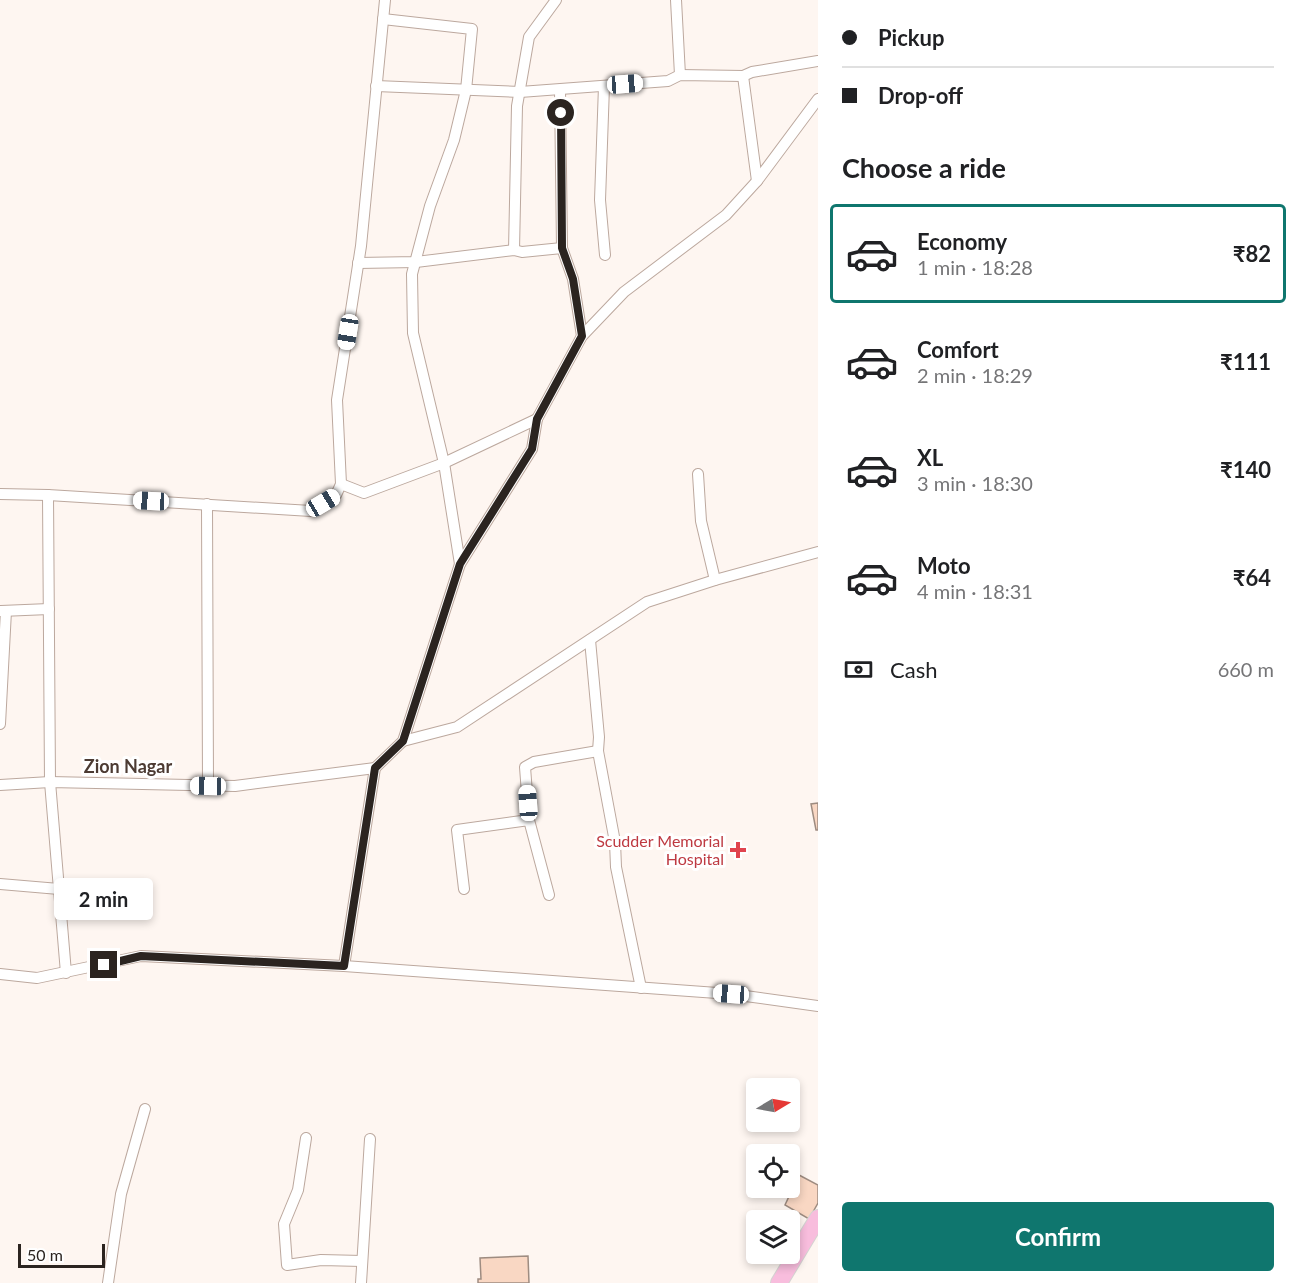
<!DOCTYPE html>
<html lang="en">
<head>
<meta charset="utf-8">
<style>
	body { margin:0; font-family:Lato,sans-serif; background:#f2f2f2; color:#202124; height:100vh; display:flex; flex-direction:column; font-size:22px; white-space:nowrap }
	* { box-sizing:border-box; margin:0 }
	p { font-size:20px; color:#757577 }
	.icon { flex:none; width:33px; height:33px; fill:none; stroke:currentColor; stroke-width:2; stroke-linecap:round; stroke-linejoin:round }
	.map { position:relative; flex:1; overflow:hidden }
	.panel { display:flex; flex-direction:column; background:#fff; width:480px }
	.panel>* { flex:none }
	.hud { display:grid; align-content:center; height:132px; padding:0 24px; background:#fff }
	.needle { width:39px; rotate:80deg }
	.controls { position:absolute; left:746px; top:1078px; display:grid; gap:12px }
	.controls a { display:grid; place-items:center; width:54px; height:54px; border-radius:6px; background:#fff; box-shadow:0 3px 9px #0003; font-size:30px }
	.scale { position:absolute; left:18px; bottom:15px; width:87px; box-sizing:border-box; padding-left:6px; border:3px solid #2b2420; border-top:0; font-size:16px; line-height:21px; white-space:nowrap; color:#2b2420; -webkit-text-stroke:4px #fff; paint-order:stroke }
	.end { position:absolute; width:27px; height:27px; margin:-14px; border:8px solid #2b2420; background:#fff; box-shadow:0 0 0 3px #fff }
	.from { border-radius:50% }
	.bubble { position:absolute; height:42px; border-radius:6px; background:#fff; box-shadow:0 3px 9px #0003; font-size:20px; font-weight:700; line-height:42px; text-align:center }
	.car { position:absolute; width:18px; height:36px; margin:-18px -9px; border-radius:8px; box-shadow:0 0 4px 2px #0007; background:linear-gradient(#fff 24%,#345 0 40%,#fff 0 76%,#345 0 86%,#fff 0) }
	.hud b { display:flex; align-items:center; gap:21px; height:57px; font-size:22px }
	.hud b+b { border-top:2px solid #e0e0e0 }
	.hud i { width:15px; height:15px; background:#202124 }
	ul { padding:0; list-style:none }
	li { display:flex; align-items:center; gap:18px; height:99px; margin:0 12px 9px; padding:0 12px; border:3px solid transparent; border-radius:6px }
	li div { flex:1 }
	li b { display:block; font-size:22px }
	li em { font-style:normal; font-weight:700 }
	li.active { border-color:#0f766e }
	li>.icon { width:54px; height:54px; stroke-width:1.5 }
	h2 { padding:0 24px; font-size:27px; line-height:72px }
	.pay { display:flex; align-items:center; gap:15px; height:66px; padding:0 24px; font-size:22px }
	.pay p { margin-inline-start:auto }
	.action { display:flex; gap:12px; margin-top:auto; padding:12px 24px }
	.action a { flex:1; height:69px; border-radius:6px; background:#0f766e; color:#fff; font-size:24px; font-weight:700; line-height:69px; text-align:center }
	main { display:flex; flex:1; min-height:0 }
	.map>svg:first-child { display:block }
</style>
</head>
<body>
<main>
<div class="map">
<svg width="818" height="1283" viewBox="0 0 818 1283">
	<rect width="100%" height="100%" fill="#fef6f1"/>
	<g fill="#f9d7c3" stroke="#9e8c81" stroke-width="1.5">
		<path d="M818,803V830H816L811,804Z"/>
		<path d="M799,1175L818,1185V1203L809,1219L785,1205Z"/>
		<path d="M528,1256L529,1283H478V1279H481L480,1258Z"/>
	</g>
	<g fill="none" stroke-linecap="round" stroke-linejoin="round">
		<g stroke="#bca89e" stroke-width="12">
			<g id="minor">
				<path d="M676,0L680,75"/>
				<path d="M383,19L472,29L466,90L454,140L430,206L412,274L413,333L444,463L460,564"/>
				<path d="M743,76L757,181"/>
				<path d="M376,86L520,92L668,81L680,75L743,76L752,72L818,61"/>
				<path d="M604,86L600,200L605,255"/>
				<path d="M560,90L562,248L573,279L582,336"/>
				<path d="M514,250L517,106L529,37L556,0"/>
				<path d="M358,263L416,262L514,250L522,252L562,248"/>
				<path d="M698,474L701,521L715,580"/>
				<path d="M341,484L364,493L444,463L537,419"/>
				<path d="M0,494L48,495L311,511L336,495L341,484L337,400L361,246L385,0"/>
				<path d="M48,495L50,782L66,973"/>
				<path d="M207,504L208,786"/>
				<path d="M1,611L49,609"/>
				<path d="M590,640L599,737L598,751L615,842L616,867L641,988"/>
				<path d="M0,724L6,611"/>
				<path d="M403,741L457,727L647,602L715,580L818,552"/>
				<path d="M0,785L50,782L235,786L375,768"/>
				<path d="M529,820L525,767L534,762L598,751"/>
				<path d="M0,884L59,889"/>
				<path d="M464,889L457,830L529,820L549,895"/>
				<path d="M344,966L375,768L403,741L460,564L532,449L537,419L582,336L624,292L726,215L757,181L818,99"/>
				<path d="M0,974L37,978L141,956L344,966L731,994L818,1006"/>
				<path d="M306,1138L298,1190L284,1224L287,1265L321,1260L362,1261"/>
				<path d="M108,1283L121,1194L145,1109"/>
				<path d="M361,1283L370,1139"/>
			</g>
		</g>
		<g stroke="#d5d3d2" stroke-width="18">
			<path id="primary" d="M779,1283L818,1218"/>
		</g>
		<use href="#minor" stroke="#fff" stroke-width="10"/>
		<use href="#primary" stroke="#f8bddd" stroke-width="16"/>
	</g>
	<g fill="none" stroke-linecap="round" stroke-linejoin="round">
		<path stroke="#2b2420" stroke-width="8" d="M104,965L141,956L344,966L375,768L403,741L460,564L532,449L537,419L582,336L573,279L562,248L561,113"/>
	</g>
	<path fill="#e0444e" stroke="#fff" stroke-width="2" d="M735 841h6v6h6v6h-6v6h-6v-6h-6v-6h6z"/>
	<g text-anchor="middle" stroke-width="6" stroke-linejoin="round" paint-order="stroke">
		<g font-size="16" fill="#be3a42" stroke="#fff" text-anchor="end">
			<text x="724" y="847">Scudder Memorial<tspan x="724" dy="18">Hospital</tspan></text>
		</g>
		<g font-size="18" font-weight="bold" fill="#4c3b33" stroke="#fff">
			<text x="128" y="773">Zion Nagar</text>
		</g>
	</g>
</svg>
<div class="controls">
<a><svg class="needle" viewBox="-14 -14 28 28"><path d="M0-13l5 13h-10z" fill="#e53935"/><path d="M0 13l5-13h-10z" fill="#757577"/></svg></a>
<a><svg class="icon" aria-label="locate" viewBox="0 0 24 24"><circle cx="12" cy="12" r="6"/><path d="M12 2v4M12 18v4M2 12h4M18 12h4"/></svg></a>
<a><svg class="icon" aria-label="layers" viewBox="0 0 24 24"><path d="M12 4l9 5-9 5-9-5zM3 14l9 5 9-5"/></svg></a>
</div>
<div class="scale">50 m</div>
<i class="end from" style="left:561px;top:113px"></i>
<i class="end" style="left:104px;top:965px"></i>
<div class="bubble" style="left:54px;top:878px;width:99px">2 min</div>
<i class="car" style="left:625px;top:84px;rotate:86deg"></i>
<i class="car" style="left:348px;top:332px;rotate:189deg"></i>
<i class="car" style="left:151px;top:501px;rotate:273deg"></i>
<i class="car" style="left:323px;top:503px;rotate:59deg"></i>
<i class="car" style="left:208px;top:786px;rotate:271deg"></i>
<i class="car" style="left:528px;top:803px;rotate:356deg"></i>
<i class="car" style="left:731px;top:994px;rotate:274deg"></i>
</div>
<section class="panel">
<div class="hud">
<b><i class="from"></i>Pickup</b>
<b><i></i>Drop-off</b>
</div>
<h2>Choose a ride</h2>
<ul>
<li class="active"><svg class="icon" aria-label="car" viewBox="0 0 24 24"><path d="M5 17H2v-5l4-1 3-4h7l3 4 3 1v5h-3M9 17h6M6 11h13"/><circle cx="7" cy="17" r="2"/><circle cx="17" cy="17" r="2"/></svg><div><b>Economy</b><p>1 min · 18:28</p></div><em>₹82</em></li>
<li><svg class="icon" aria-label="car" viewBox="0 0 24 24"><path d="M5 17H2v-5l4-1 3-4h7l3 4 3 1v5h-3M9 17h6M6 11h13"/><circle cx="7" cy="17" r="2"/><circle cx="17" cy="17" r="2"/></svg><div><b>Comfort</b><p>2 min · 18:29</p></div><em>₹111</em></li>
<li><svg class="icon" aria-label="car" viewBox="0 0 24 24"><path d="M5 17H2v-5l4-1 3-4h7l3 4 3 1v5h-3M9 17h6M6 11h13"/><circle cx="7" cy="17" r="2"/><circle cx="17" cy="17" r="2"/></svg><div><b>XL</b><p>3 min · 18:30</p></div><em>₹140</em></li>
<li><svg class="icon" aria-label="car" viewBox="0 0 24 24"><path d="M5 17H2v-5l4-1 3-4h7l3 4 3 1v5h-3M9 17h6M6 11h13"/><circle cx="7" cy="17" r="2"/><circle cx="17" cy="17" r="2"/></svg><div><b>Moto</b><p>4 min · 18:31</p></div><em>₹64</em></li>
</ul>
<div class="pay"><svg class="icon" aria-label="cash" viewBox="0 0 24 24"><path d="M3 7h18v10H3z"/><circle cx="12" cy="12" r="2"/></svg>Cash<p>660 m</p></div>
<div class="action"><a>Confirm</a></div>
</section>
</main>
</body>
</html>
